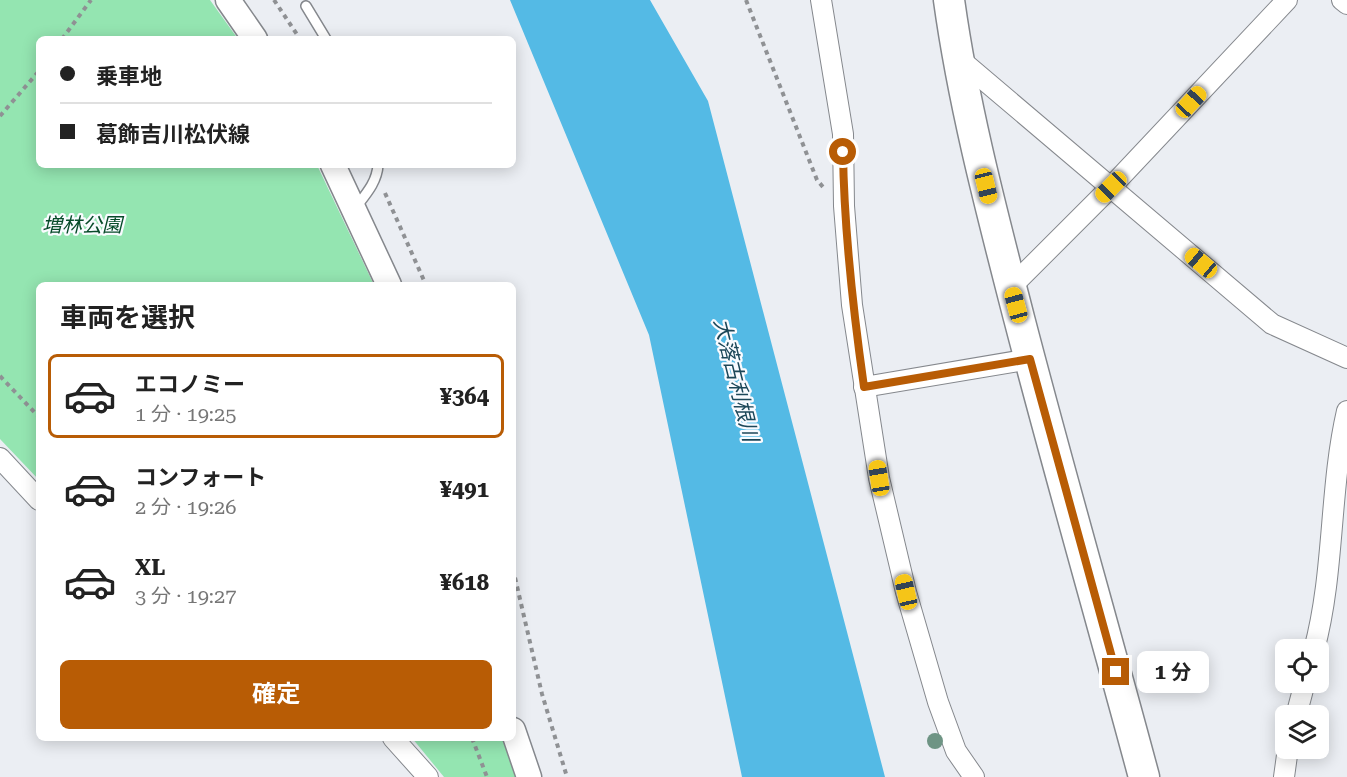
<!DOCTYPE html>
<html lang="ja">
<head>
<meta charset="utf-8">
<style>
	body { margin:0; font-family:"Roboto Serif","Noto Sans JP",serif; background:#f2f2f2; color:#222; height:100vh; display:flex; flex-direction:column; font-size:22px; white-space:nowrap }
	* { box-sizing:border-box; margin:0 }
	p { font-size:20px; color:#767676 }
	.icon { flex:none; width:33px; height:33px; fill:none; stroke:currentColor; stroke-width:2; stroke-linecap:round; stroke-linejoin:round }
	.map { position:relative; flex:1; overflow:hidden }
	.drawer { position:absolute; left:36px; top:282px; width:480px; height:459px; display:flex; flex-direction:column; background:#fff; border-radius:9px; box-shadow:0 3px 15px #0003 }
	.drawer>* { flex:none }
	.hud { position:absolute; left:36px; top:36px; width:480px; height:132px; border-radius:9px; box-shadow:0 3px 15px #0003; display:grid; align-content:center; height:132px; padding:0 24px; background:#fff }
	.buttons { position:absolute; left:1275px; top:639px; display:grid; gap:12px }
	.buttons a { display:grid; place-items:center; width:54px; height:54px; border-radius:9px; background:#fff; box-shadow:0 3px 15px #0003; font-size:30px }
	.end { position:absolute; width:27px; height:27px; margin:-14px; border:8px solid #b85c05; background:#fff; box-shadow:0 0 0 3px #fff }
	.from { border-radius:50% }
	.bubble { position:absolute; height:42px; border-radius:9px; background:#fff; box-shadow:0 3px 15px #0003; font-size:20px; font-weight:700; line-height:42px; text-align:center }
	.car { position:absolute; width:18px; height:36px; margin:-18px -9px; border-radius:8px; box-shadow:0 0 4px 2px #0007; background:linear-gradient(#f5c518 24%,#345 0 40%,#f5c518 0 76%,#345 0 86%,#f5c518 0) }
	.hud b { display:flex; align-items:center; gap:21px; height:57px; font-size:22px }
	.hud b+b { border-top:2px solid #e0e0e0 }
	.hud i { width:15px; height:15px; background:#222 }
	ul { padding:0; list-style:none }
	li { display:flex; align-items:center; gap:18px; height:84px; margin:0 12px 9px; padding:0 12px; border:3px solid transparent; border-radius:9px }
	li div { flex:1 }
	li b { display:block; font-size:22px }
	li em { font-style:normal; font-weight:700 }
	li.active { border-color:#b85c05 }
	li>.icon { width:54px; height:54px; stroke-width:1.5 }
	h2 { padding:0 24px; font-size:27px; line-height:72px }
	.button { display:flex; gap:12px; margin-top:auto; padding:12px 24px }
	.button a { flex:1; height:69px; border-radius:9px; background:#b85c05; color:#fff; font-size:24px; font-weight:700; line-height:69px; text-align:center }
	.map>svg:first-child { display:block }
</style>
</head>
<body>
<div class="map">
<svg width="1347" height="777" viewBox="0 0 1347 777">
	<rect width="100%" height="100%" fill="#ebeef3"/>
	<g fill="#94e5b1">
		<path d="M0,0H210L238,39H39V165H317L374,285H39V480L0,439Z"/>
		<path d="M412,738H502L516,777H444Z"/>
	</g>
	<path fill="#54bae5" d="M510,0H650L708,101L885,777H742L649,335Z"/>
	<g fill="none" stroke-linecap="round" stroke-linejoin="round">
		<g stroke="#85888d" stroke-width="12">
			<g id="service">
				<path d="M306,6L326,39"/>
				<path d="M356,207C366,194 377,182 378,165"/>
			</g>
		</g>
		<g stroke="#85888d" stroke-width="22">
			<g id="minor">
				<path d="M821,0L843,134L844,206L852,305L879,478L906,592L938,702L956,751L974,777"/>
				<path d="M1342,0L1347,4"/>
				<path d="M957,57L1272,324L1347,358"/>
				<path d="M1011,287L1111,187L1287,0"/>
				<path d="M864,387L1030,359"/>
				<path d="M0,458L39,500"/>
				<path d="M1314,650C1335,572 1329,489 1347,411"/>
				<path d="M1296,716L1305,682"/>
				<path d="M393,738L428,777"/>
				<path d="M1284,777L1288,748"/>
			</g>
		</g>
		<g stroke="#85888d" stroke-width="27">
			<g id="tertiary">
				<path d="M228,0L255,39"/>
				<path d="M333,165L389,285"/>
				<path d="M513,730L529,777"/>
			</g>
		</g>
		<g stroke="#85888d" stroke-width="33">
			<path id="primary" d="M949,0C964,108 992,213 1019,318C1059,472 1103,624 1144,777"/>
		</g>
		<g stroke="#8f9194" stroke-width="4" stroke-dasharray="4.5 4.5" stroke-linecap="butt">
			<path d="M274,0L300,39"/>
			<path d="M746,0L817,180L823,187"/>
			<path d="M62,39L91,0"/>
			<path d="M0,116L39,71"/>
			<path d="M385,193L426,285"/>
			<path d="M0,376L39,417"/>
			<path d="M513,569L542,694L567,777"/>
			<path d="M472,738L487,777"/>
		</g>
		<use href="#service" stroke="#fff" stroke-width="9"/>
		<use href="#minor" stroke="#fff" stroke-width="20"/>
		<use href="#tertiary" stroke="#fff" stroke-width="24"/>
		<use href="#primary" stroke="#fff" stroke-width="30"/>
	</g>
	<circle fill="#6e9484" cx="935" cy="741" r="8"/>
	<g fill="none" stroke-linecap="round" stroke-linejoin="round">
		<path stroke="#b85c05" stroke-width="8" d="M843,152C844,231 853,309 864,387L1030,359L1116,672"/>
	</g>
	<g text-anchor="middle" stroke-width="4.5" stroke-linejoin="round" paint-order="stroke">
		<g font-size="20" font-style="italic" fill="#074b2a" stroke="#f9fbff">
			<text x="82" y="232">増林公園</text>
		</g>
		<g font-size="21" font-style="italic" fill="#1c4759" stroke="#f9fbff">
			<text transform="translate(736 380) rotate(76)" y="7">大落古利根川</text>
		</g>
	</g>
</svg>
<div class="buttons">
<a><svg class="icon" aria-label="locate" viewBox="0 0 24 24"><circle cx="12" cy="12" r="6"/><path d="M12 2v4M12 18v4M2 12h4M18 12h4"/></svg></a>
<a><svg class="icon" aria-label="layers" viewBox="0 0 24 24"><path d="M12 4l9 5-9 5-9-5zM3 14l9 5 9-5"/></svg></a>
</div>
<i class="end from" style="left:843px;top:152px"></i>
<i class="end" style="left:1116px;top:672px"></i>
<div class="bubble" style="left:1137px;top:651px;width:72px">1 分</div>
<i class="car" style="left:1191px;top:102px;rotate:43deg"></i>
<i class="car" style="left:986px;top:186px;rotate:166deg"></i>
<i class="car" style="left:1111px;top:187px;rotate:225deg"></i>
<i class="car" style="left:1201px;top:263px;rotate:310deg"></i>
<i class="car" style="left:1016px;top:305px;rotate:345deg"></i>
<i class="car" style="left:879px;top:478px;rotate:351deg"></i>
<i class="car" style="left:906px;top:592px;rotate:347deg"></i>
<div class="hud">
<b><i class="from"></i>乗車地</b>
<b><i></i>葛飾吉川松伏線</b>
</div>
<section class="drawer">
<h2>車両を選択</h2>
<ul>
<li class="active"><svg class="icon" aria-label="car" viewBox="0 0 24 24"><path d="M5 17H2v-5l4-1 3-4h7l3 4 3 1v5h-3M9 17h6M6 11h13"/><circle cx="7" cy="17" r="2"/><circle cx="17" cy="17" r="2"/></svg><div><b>エコノミー</b><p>1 分 · 19:25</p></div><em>¥364</em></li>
<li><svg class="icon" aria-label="car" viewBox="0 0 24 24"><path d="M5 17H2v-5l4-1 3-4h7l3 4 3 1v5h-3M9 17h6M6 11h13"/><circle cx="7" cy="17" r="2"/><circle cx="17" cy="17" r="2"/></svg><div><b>コンフォート</b><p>2 分 · 19:26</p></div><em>¥491</em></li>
<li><svg class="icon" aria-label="car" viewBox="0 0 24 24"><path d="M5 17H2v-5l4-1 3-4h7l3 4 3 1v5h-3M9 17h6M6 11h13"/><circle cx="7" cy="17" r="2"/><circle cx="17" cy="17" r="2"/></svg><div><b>XL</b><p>3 分 · 19:27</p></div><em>¥618</em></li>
</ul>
<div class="button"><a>確定</a></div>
</section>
</div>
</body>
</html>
